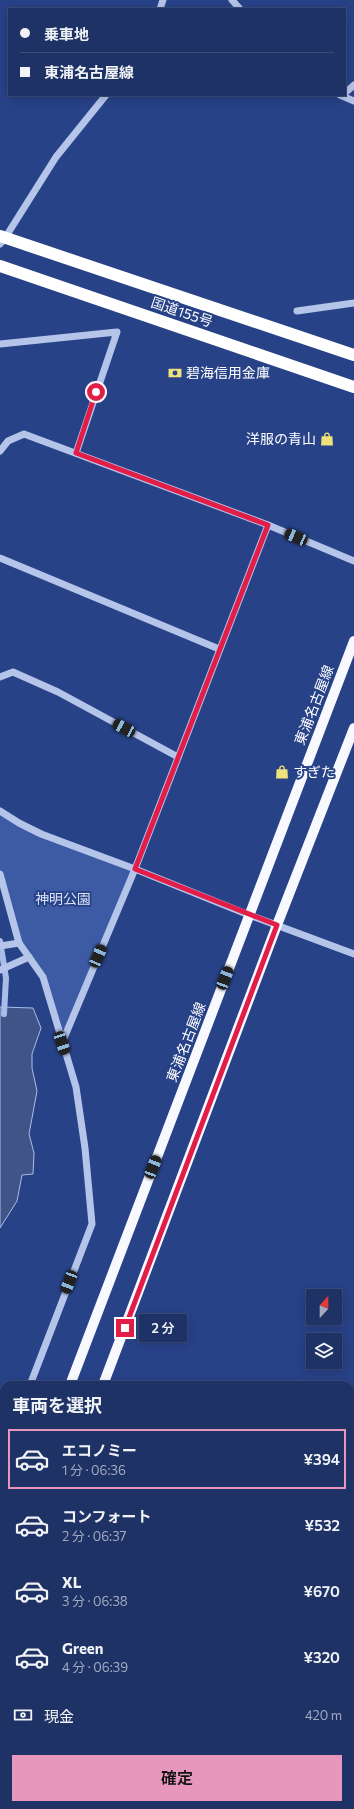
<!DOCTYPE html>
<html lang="ja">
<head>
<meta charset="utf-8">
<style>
	body { margin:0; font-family:Commissioner,"Noto Sans JP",sans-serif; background:#2b3e6f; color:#f1f3f6; height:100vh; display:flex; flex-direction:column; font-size:15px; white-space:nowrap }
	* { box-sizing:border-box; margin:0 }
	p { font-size:13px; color:#a1aabf }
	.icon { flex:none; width:22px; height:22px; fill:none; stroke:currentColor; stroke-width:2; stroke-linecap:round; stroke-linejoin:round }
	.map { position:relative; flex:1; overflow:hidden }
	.drawer { position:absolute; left:0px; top:1381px; width:354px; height:428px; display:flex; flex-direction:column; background:#1e3266; border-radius:12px 12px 0 0; box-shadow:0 2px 10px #0003,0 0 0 1px #3c4d7a }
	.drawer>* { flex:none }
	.guide { position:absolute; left:8px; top:8px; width:338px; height:88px; border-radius:0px; box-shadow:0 2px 10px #0003,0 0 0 1px #3c4d7a; display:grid; align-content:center; height:88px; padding:0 12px; background:#1e3266 }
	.needle { width:26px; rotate:21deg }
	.controls { position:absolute; left:306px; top:1289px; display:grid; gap:8px }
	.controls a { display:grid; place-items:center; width:36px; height:36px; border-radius:0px; background:#1e3266; box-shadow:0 2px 10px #0003,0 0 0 1px #3c4d7a; font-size:20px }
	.end { position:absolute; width:18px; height:18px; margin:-9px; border:5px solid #e11d48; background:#fff; box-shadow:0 0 0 2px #fff }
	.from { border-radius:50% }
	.bubble { position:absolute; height:28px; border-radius:0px; background:#1e3266; box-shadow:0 2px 10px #0003,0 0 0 1px #3c4d7a; font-size:13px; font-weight:600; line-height:28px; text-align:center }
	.car { position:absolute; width:12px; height:24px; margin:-12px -6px; border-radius:5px; box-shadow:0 0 3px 1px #0007; background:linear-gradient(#222 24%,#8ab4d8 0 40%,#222 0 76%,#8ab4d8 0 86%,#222 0) }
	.guide b { display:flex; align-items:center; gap:14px; height:38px; font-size:15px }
	.guide b+b { border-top:1px solid #3c4d7a }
	.guide i { width:10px; height:10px; background:#f1f3f6 }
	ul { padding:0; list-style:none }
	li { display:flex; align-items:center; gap:12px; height:60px; margin:0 8px 6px; padding:0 4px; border:2px solid transparent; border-radius:0px }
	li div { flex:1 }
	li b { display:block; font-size:15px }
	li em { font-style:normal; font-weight:600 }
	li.current { border-color:#e797bd }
	li>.icon { width:36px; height:36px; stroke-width:1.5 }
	h2 { padding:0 12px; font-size:18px; line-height:48px }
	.pay { display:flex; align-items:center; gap:10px; height:44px; padding:0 12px; font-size:15px }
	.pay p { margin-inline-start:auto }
	.action { display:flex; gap:8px; margin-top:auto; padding:8px 12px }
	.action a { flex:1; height:46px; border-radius:0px; background:#e797bd; color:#111; font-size:16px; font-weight:600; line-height:46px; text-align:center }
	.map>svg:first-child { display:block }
</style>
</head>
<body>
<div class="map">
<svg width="354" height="1809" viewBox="0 0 354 1809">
	<rect width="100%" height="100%" fill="#284288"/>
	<g fill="#3d5ba5">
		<path d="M2,813L135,869L62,1043L43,977L19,943L0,874V816Z"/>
		<path d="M5,1805H84V1809H0L5,1807Z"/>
	</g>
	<path fill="#405487" stroke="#aabde9" d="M0,1007L33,1008L41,1028L32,1054V1068L37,1091L29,1134L34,1153L33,1174L22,1175L17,1201L0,1228Z"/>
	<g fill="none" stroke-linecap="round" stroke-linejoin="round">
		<path stroke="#aabde9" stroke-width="6" d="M0,941L6,978L4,1014"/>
		<g stroke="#b5c4e9" stroke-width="7">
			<path d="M232,0L240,9"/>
			<path d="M160,9L163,0"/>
			<path d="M345,93L354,85"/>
			<path d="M340,95L354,101"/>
			<path d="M0,244L5,238L56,157L106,95"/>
			<path d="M297,311L354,303"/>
			<path d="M0,344L117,332L76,453"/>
			<path d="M0,451L8,441L24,434L268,525L354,561"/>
			<path d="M0,558L219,649"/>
			<path d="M0,677L13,672L58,692L178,757"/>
			<path d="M0,811L19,823L41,834L135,869L249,915L354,954"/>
			<path d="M0,874L19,943L43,977L76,1087L85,1148L92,1224L30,1385"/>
			<path d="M0,946L19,943"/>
			<path d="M0,970L29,957"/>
			<path d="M62,1043L135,869L268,525"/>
			<path d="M350,1459L354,1456"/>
			<path d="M0,1464L4,1453"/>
			<path d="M350,1472L354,1487"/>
			<path d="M350,1733L354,1722"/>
			<path d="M312,1809L314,1805"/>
		</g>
		<g stroke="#f7f9fe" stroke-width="10">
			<path d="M70,1385L354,641"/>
			<path d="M103,1385L277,925L354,728"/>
			<path d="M0,1569L4,1558"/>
			<path d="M0,1656L4,1646"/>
			<path d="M0,1780H4"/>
			<path d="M179,1805L208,1809"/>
		</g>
		<g stroke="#fff" stroke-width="12">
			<path d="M0,236L354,355"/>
			<path d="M0,266L354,387"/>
		</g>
	</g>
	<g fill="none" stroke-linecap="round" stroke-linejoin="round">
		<path stroke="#e11d48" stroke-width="5" d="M96,392L76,453L268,525L135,869L277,925L125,1328"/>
	</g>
	<defs>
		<g id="bank-bare" transform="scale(1.08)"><path d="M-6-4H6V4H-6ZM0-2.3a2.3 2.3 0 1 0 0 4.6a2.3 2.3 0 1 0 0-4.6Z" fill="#f0e27b" stroke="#284288" stroke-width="2.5" paint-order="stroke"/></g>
		<g id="shop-bare" transform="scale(1.08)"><path d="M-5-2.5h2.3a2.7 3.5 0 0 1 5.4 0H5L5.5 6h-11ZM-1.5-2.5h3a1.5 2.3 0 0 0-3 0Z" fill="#f0e27b" stroke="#284288" stroke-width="2.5" paint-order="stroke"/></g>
	</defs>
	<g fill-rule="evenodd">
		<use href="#bank-bare" x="175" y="373"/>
		<use href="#shop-bare" x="327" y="439"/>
		<use href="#shop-bare" x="282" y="772"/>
	</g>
	<g text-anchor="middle" stroke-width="4" stroke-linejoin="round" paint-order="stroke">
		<g font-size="14" fill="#fff" stroke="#284288">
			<text transform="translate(182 312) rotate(19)" y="5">国道155号</text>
			<text transform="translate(314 705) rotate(-69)" y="5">東浦名古屋線</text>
			<text transform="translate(186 1042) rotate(-69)" y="5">東浦名古屋線</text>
		</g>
		<g font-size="14" fill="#fff" stroke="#284288" text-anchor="start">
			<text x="186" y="378">碧海信用金庫</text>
			<text x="316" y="444" text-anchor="end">洋服の青山</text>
			<text x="293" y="777">すぎた</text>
		</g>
		<g font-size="14" fill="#d9e1f7" stroke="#284288">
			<text x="63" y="904">神明公園</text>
		</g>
	</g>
</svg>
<div class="controls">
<a><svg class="needle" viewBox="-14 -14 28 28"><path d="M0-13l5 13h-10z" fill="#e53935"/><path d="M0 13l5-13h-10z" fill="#a1aabf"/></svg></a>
<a><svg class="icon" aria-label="layers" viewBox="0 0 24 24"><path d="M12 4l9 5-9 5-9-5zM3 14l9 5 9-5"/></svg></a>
</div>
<i class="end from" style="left:96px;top:392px"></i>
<i class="end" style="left:125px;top:1328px"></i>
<div class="bubble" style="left:139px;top:1314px;width:48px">2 分</div>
<i class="car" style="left:296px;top:537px;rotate:293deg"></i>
<i class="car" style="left:124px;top:728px;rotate:298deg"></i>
<i class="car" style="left:98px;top:956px;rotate:23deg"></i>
<i class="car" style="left:225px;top:978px;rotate:21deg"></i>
<i class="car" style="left:62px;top:1043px;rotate:162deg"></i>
<i class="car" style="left:153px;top:1167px;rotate:21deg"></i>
<i class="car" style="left:69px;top:1282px;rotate:201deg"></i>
<div class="guide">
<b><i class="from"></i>乗車地</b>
<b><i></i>東浦名古屋線</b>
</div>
<section class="drawer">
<h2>車両を選択</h2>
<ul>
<li class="current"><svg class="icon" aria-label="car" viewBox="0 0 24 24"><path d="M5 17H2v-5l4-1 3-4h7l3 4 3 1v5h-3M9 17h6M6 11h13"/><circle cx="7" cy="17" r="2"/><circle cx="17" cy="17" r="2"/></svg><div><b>エコノミー</b><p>1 分 · 06:36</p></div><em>¥394</em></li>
<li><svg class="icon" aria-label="car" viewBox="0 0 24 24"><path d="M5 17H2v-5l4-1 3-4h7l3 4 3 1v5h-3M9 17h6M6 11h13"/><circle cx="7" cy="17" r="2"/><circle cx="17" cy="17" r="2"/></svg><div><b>コンフォート</b><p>2 分 · 06:37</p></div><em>¥532</em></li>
<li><svg class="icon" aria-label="car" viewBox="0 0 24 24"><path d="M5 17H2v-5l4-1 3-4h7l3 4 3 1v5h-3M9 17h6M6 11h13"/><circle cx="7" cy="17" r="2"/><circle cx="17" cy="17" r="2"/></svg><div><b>XL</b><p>3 分 · 06:38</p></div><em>¥670</em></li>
<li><svg class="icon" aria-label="car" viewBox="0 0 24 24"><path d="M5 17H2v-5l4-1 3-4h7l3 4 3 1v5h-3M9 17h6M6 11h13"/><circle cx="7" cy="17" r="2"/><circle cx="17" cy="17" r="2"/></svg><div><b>Green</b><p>4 分 · 06:39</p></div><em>¥320</em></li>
</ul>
<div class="pay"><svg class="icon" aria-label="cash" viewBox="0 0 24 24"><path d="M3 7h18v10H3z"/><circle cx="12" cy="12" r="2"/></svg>現金<p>420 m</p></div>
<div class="action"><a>確定</a></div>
</section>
</div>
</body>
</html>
